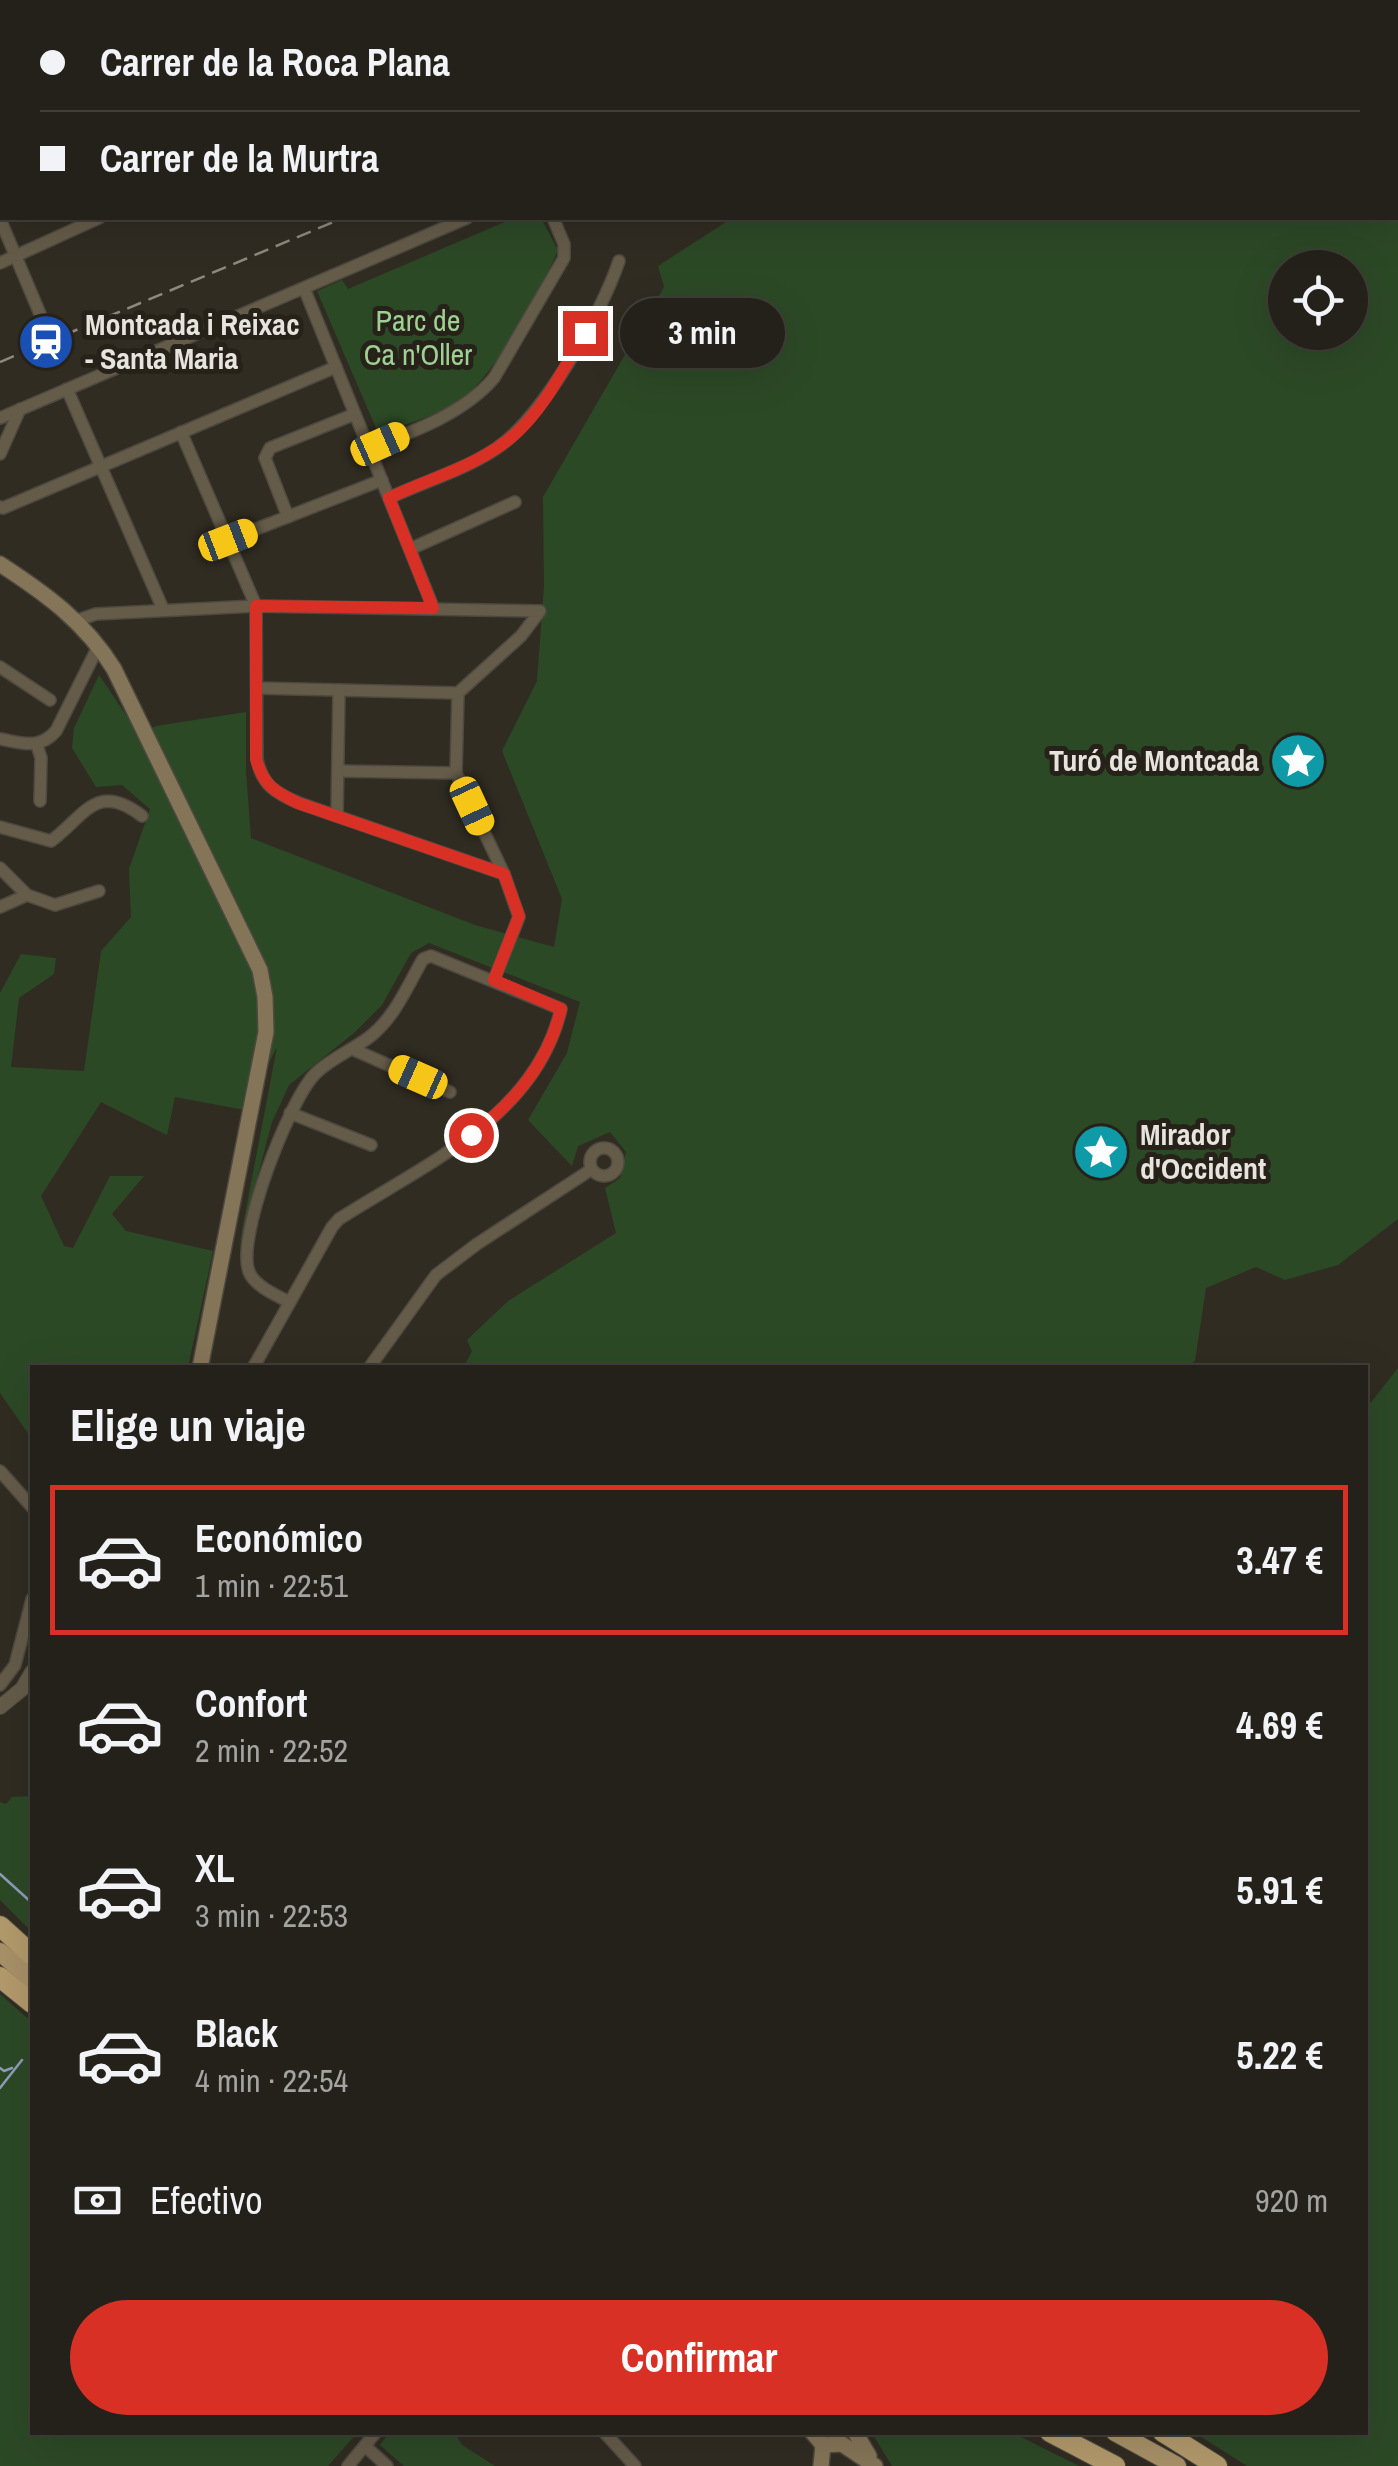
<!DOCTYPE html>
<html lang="es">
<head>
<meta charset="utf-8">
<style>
	body { margin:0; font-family:"Archivo Narrow",sans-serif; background:#302e27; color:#f1f3f6; height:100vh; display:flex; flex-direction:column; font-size:38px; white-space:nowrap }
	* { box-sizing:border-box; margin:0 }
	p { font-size:32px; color:#a3a3a2 }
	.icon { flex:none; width:55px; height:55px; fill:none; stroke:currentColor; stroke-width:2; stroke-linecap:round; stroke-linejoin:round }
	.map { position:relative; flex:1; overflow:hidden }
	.side { position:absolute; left:30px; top:1365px; width:1338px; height:1070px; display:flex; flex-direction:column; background:#24211a; border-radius:0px; box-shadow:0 10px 40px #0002,0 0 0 2px #413e39 }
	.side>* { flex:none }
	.hud { position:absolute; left:0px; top:0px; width:1400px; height:220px; box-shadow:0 10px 40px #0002,0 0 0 2px #413e39; display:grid; align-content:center; height:220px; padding:0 40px; background:#24211a }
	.buttons { position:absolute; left:1268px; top:250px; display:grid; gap:20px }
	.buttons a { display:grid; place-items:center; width:100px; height:100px; border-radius:50%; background:#24211a; box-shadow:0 10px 40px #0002,0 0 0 2px #413e39; font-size:50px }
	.end { position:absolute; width:45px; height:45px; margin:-22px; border:12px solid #d93025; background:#fff; box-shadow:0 0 0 5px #fff }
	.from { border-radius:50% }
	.bubble { position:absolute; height:70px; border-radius:35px; background:#24211a; box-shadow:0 10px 40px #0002,0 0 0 2px #413e39; font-size:32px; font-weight:800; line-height:70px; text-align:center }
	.car { position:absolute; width:30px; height:60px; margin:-30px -15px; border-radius:12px; box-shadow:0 0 8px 2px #0007; background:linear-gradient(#f5c518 24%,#345 0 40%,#f5c518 0 76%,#345 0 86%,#f5c518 0) }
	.hud b { display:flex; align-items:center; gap:35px; height:95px; font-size:38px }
	.hud b+b { border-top:2px solid #413e39 }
	.hud i { width:25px; height:25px; background:#f1f3f6 }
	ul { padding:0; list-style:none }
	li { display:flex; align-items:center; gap:30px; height:150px; margin:0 20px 15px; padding:0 20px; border:5px solid transparent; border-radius:0px }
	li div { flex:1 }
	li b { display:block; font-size:38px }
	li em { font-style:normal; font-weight:800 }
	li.selected { border-color:#d93025 }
	li>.icon { width:90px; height:90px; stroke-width:1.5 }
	h2 { padding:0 40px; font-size:45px; line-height:120px }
	.pay { display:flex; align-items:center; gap:25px; height:110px; padding:0 40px; font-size:38px }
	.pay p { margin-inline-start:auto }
	.button { display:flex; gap:20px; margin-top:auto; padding:20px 40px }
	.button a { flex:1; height:115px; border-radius:60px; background:#d93025; color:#fff; font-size:40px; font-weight:800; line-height:115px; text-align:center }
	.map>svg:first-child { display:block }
</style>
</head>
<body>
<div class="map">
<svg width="1398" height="2466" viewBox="0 0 1398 2466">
	<rect width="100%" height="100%" fill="#302c22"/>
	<g fill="#2c4926" fill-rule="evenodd">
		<path d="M869,0H1398V1219L1338,1265L1285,1280L1256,1267L1206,1288L1195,1361L1187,1367H464L472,1351L467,1340L508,1301L616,1233L605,1188L620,1178L626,1152L610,1132L578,1146L572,1166L528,1120L567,1053L580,1002L429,943L411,953L382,1005L354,1033L289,1085L272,1122L239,1246L277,1047L245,1110L175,1097L167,1135L101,1102L41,1196L64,1246L73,1248L110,1176H144L112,1214L126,1231L213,1251L188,1367L32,1368V1439L0,1393V993L21,954L56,958L54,974L19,998L11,1067L84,1071L101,951L131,917L129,869L150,809L122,785L96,787L72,748L74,728L99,675L139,734L156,726L246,712V771L251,838L475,925L554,947L562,899L502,751L537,681L544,586L543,497L664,287L658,266L732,218H1398V2H863ZM1285,268H1350V332H1285Z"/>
		<path d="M514,218H541L558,250C542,289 493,379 459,401C436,416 405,424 379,435L317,291L342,280L348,289Z"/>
		<path d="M1398,1368V2466H1247L1195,2433L1365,2432V1410Z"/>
		<path d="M32,1796V1932L0,1900V1802L6,1804L12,1797Z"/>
		<path d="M0,1994L32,2022V2432L357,2433L328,2466H0Z"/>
		<path d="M390,2432L455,2433L462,2445L495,2466H404L380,2445Z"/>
		<path d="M872,2433H1013L1079,2466H892Z"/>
	</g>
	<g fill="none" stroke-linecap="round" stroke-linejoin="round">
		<g stroke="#8d9db8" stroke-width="2.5">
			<path d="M0,1874L32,1903"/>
			<path d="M0,2068L4,2071L12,2068"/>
			<path d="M0,2088L22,2060"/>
		</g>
		<g stroke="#4d4940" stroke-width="14">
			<g id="minor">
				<path d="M68,0L69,2"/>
				<path d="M428,0L429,2"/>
				<path d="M824,0L825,2"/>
				<path d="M174,2L177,0"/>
				<path d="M272,2V0"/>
				<path d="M358,2L361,0"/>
				<path d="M551,2L552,0"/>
				<path d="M603,2L609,0"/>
				<path d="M0,79L2,78"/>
				<path d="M0,171L2,170"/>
				<path d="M0,219L43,321"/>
				<path d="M0,263L99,218"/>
				<path d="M304,288L433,607"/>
				<path d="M67,389L163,609"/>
				<path d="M0,418L467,218"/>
				<path d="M181,432L256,606L257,759C262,785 275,793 299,803L504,874"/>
				<path d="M369,448C413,432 463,414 494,378L564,258V244L553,218"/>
				<path d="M0,454L20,409"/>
				<path d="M389,498C423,482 462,471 494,450C541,420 601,315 619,261"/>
				<path d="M0,507L3,508L336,367"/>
				<path d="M288,517L265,458L270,448L355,414"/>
				<path d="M228,540L382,480"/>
				<path d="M410,549L515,502"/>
				<path d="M78,620L96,614L256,606L540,611L521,636L458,693L456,773L504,874L519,917L494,980"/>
				<path d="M0,667L50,700"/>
				<path d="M257,688L458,693"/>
				<path d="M0,739C23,743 39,750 56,731L99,645"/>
				<path d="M37,745L41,758L40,801"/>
				<path d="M338,771L456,773"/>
				<path d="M337,816L339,690"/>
				<path d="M0,827L51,841C85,816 96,781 142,816"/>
				<path d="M0,868L27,895"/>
				<path d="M0,907L27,895L55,905L99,891"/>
				<path d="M352,1049L450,1092"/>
				<path d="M290,1113L371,1145"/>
				<circle cx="604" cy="1162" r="14"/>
				<path d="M253,1368L332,1227L339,1219C425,1164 536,1117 561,1009L431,956L423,959C408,985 396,1015 372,1035C355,1049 331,1058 315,1074C290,1099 233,1242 250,1274C257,1287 276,1295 287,1301"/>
				<path d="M369,1368L436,1275L477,1244L592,1169"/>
				<path d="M0,1471L32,1507"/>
				<path d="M0,1685L15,1665L32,1599"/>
				<path d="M604,2432L635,2466"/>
				<path d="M365,2446L387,2466"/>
				<path d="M348,2466L376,2432"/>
			</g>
		</g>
		<g stroke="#4d4940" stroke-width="16">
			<path id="tertiary" d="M0,1707L22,1689L32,1672"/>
		</g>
		<g stroke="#4d4940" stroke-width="18">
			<g id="secondary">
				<path d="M0,564C46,594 85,622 114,669L260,970L265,997L266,1032L200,1368"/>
				<path d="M812,2432L823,2445L842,2444L875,2466"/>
				<path d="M855,2432L869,2456"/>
				<path d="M821,2466L823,2445"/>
			</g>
		</g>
		<g stroke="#4d4940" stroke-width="20">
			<g id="trunk">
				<path d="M0,1952L32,1979"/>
				<path d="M1115,2432L1177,2466"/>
			</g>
		</g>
		<g stroke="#4d4940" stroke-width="22">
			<g id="motorway">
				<path d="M0,1926L32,1955"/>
				<path d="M0,1977L32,2003"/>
				<path d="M1050,2432L1115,2466"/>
				<path d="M1163,2432L1217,2466"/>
			</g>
		</g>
		<use href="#minor" stroke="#655b49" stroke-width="11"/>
		<use href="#tertiary" stroke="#655b49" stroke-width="14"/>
		<use href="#secondary" stroke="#857558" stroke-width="15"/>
		<use href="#trunk" stroke="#a89168" stroke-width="18"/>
		<use href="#motorway" stroke="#b39a6c" stroke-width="20"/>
		<g stroke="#8d8981" stroke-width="2.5" stroke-dasharray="15 8" stroke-linecap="butt">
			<path d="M842,2L849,0"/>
			<path d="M0,362L343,218"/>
		</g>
	</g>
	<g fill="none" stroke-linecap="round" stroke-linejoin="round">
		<path stroke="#d93025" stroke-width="12" d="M471,1135C515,1102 548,1063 561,1009L494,980L519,916L504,874L298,803C275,792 263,785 256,759V606L433,608L389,498C430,478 479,466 514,435C545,408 564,367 585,333"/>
	</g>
	<defs>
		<g id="station-disc" transform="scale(2.875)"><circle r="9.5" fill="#1a4fb4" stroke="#262219"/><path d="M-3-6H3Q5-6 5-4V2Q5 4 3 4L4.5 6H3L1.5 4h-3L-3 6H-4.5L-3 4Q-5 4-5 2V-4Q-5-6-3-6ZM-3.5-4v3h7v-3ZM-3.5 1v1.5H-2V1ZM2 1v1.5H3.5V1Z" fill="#fff"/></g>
		<g id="sight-disc" transform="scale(2.875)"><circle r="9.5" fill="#0f9aa8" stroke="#262219"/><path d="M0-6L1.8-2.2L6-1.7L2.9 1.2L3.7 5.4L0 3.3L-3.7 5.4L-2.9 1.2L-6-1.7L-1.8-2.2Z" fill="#fff"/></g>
	</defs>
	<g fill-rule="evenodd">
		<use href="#station-disc" x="46" y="342"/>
		<use href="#sight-disc" x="1298" y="761"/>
		<use href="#sight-disc" x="1101" y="1152"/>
	</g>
	<g text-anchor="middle" stroke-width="10" stroke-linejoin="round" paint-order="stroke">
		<g font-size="30" fill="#9ed093" stroke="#262219">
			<text x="418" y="331">Parc de<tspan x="418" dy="34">Ca n'Oller</tspan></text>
		</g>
		<g font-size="30" font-weight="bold" fill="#e7e4de" stroke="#262219" text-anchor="start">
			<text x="85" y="335">Montcada i Reixac<tspan x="85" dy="34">- Santa Maria</tspan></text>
			<text x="1259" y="771" text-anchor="end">Turó de Montcada</text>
			<text x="1140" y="1145">Mirador<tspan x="1140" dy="34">d'Occident</tspan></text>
		</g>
	</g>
</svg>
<div class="buttons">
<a><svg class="icon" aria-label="locate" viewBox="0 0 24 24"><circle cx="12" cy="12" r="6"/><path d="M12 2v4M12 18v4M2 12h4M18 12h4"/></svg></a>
</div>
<i class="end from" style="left:471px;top:1135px"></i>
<i class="end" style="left:585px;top:333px"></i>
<div class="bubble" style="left:620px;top:298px;width:165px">3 min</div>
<i class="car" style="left:380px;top:444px;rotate:66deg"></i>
<i class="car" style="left:228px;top:540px;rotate:69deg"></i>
<i class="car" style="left:472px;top:806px;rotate:155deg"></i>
<i class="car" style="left:418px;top:1077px;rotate:294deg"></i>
<div class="hud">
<b><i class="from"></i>Carrer de la Roca Plana</b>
<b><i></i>Carrer de la Murtra</b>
</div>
<section class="side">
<h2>Elige un viaje</h2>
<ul>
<li class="selected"><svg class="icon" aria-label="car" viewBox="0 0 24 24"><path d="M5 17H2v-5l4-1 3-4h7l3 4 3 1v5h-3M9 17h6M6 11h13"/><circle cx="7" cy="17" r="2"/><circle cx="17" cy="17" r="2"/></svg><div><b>Económico</b><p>1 min · 22:51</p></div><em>3.47 €</em></li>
<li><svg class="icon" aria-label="car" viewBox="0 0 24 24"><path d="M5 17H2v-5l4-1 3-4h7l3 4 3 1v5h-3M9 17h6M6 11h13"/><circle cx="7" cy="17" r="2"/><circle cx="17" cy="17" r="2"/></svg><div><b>Confort</b><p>2 min · 22:52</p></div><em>4.69 €</em></li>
<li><svg class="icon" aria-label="car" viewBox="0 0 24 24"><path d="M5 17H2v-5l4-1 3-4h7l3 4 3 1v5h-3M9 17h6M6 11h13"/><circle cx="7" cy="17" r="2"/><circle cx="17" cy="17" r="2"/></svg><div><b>XL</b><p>3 min · 22:53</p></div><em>5.91 €</em></li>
<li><svg class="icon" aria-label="car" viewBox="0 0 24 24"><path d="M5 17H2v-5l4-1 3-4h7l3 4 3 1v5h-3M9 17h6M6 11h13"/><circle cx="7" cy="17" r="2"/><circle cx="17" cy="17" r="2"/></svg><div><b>Black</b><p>4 min · 22:54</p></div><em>5.22 €</em></li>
</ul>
<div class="pay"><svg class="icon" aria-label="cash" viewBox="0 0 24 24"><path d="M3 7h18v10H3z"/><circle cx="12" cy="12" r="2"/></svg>Efectivo<p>920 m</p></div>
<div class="button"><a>Confirmar</a></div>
</section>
</div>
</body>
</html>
